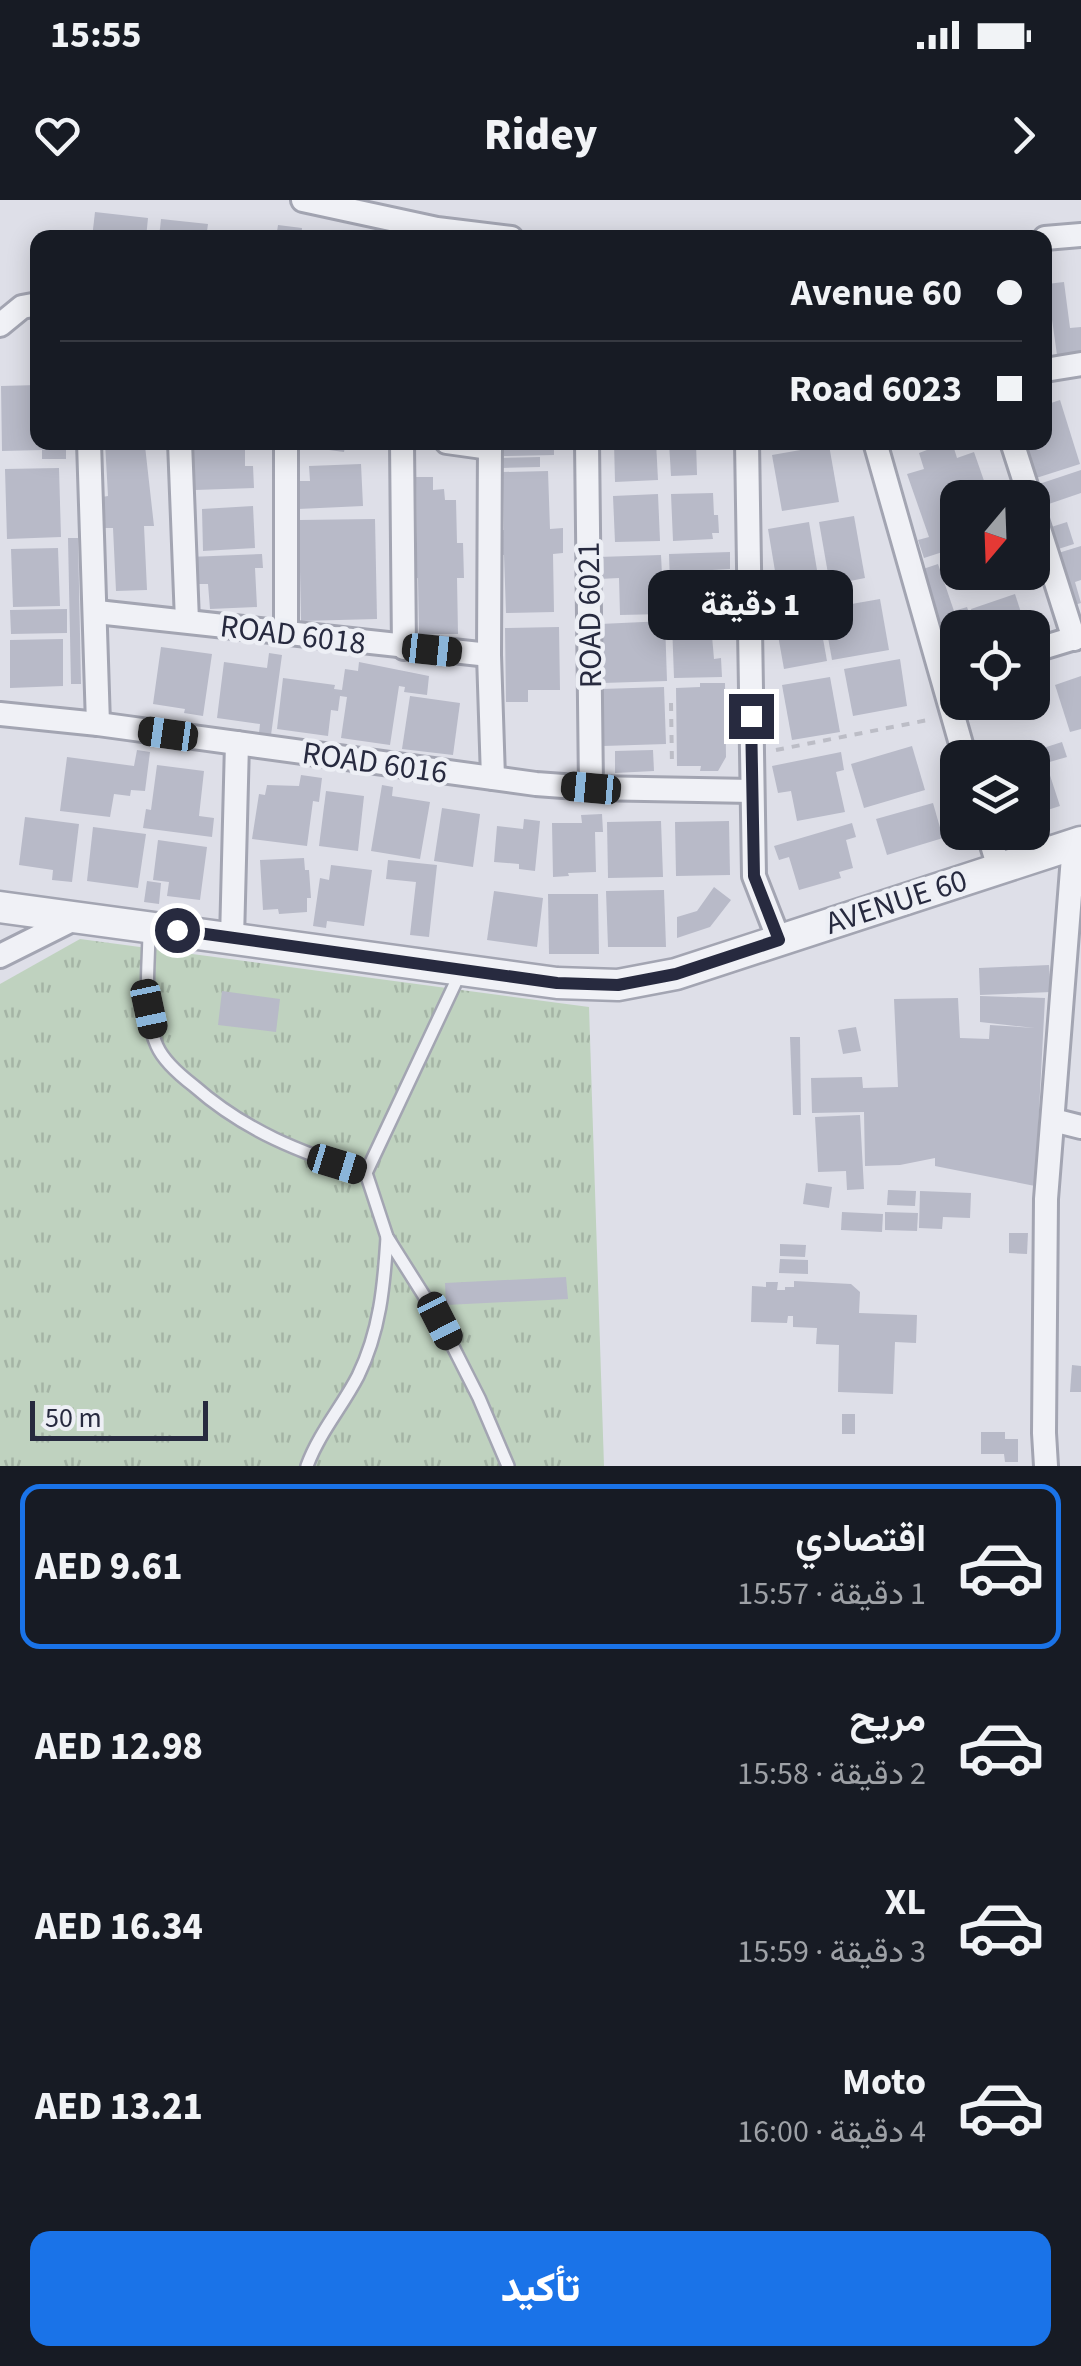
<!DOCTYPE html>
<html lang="ar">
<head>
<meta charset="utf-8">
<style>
	body { margin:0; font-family:"Source Sans 3",Vazirmatn,sans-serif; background:#20242c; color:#f1f3f6; direction:rtl; height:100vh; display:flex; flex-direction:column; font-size:38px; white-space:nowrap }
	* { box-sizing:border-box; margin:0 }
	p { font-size:32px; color:#9ea1a6 }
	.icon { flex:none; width:55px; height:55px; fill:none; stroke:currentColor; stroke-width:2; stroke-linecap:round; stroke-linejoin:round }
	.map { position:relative; height:1266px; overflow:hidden; direction:ltr }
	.details { display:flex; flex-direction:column; background:#171b24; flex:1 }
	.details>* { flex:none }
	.banner { position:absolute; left:30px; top:30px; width:1022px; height:220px; border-radius:20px; box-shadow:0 5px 25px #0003; direction:rtl; display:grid; align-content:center; height:220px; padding:0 30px; background:#171b24 }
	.needle { width:65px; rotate:199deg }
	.fabs { position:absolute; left:940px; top:280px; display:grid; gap:20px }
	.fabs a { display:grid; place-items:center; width:110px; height:110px; border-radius:20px; background:#171b24; box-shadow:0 5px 25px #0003; font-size:50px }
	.scale { position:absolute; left:30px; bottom:25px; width:178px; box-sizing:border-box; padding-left:10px; border:5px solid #272a3f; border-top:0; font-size:28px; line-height:35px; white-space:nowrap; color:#272a3f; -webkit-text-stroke:8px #edeff5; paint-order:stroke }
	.end { position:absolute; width:45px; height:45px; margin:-22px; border:12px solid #272a3f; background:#fff; box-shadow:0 0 0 5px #fff }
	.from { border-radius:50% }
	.bubble { position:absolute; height:70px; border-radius:20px; background:#171b24; box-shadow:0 5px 25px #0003; font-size:32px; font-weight:800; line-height:70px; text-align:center; direction:rtl }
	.car { position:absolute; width:30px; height:60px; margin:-30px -15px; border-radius:12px; box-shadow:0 0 8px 2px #0007; background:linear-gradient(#222 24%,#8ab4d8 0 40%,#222 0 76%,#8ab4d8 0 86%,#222 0) }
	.banner b { display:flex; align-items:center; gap:35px; height:95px; font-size:38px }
	.banner b+b { border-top:2px solid #363941 }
	.banner i { width:25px; height:25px; background:#f1f3f6 }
	ul { padding:18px 0 0; list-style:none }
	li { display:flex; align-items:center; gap:30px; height:165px; margin:0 20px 15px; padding:0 10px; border:5px solid transparent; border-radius:20px }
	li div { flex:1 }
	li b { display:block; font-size:38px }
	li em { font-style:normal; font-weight:800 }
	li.current { border-color:#1a73e8 }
	li>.icon { width:90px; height:90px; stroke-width:1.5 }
	.primary-button { display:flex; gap:20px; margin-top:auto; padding:20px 30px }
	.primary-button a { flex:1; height:115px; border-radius:20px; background:#1a73e8; color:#fff; font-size:40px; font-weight:800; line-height:115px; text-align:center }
	.status { display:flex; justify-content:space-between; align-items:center; height:70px; padding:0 50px; background:#171b24; direction:ltr }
	.status svg { height:28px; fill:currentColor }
	header { display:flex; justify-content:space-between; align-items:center; height:130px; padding:0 30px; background:#171b24; font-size:45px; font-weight:800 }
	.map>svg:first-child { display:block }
</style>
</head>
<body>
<div class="status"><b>15:55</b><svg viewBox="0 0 49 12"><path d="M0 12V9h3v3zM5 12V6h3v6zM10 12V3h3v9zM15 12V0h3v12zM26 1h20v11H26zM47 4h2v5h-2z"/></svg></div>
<header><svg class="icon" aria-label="forward" viewBox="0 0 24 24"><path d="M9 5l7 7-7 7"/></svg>Ridey<svg class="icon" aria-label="heart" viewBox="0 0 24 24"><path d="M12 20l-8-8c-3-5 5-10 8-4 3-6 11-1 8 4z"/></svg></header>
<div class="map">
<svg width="1081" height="1266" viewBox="0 0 1081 1266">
	<defs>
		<pattern id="grass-tufts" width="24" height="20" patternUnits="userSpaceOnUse" patternTransform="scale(2.5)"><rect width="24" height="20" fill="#bfd2bf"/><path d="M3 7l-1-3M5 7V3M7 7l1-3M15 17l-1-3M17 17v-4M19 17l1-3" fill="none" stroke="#a4b4a5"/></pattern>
	</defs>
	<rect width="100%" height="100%" fill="#dedfe8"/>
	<path fill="url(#grass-tufts)" d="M80,739L589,807L604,1266H0V784Z"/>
	<g fill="#b8bac8">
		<path d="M95,12L148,18L146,38H92Z"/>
		<path d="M161,19L208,24L206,38H159Z"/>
		<path d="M278,25L302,28L301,38H276Z"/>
		<path d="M1064,82L1070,128L1081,127V151L1057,155L1047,84Z"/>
		<path d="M38,185V242H66V259H42V250L2,251L1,186Z"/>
		<path d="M1060,200L1080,264L1030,280L1018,242H1045V205Z"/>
		<path d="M105,242H136V246H145L154,326H144L147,390L116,391L113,328H104L102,297L108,296Z"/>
		<path d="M193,242H227V248L245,247V266H253L254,288L195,290Z"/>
		<path d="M307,242H346L344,252L307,247Z"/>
		<path d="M503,242H554V255L504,256Z"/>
		<path d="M614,242H656L658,280L615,282Z"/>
		<path d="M669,242H696L697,275L671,276Z"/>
		<path d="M948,242H952L957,258L974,252L990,298H958V347L924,358L918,340L929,337L907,274L924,269L919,253Z"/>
		<path d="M829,245L839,302L782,311L772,255Z"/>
		<path d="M540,257V267L502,268V258Z"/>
		<path d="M361,264L363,306L298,309L296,281H310L309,266Z"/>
		<path d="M59,268L61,337L7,339L5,269Z"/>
		<path d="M1081,270V293L1037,308L1030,287Z"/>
		<path d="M548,271L550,329L563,328V353L553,354L554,412L506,413L504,355H499V330H504L503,272Z"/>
		<path d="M416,277H433V290L444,289L445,300H456L457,343H463L464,378H457L458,434H419L418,378L413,379V343H417Z"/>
		<path d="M713,293L714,315H718L719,333H712L713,339L673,341L671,294Z"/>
		<path d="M658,294L660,341L615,342L613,296Z"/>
		<path d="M253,306L255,348L203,351L202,309Z"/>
		<path d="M854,316L865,378L830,385L819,322Z"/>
		<path d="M375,319L377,419L301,421L299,320Z"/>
		<path d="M809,322L820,388L779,395L768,329Z"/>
		<path d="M1067,322L1074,344L1052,351L1045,329Z"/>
		<path d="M68,338H78L81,484H71Z"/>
		<path d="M1081,346V380L1075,382L1081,403L1071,406L1055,354Z"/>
		<path d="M58,348L60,406L13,407L11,349Z"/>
		<path d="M730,352V369L712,370L713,392H721L722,413L671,416L669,354Z"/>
		<path d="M262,354L263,368H255L257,407L210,409L208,384H198L197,371H190L189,357Z"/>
		<path d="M661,355L664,414L620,415L619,378L599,379L598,357Z"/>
		<path d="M938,364L954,411L967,407L972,421L935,433L914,372Z"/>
		<path d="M968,372H990L993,381L973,388Z"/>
		<path d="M1015,394L1026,428H978L971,409Z"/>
		<path d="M880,399L889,450L832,460L823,409Z"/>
		<path d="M816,400L827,461L784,469L773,407Z"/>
		<path d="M67,409V433L11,434L10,410Z"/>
		<path d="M665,421L667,481L602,483L600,424Z"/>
		<path d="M730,421L731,436H712L714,459L721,458L722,477L674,478L672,423Z"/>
		<path d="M559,427L560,490H528V502H506L505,428Z"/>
		<path d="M63,439V486L10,488V440Z"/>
		<path d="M161,447L212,454L203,516L184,513L185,509L153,504Z"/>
		<path d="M269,453L282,455L271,535L259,533L260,524L217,518L224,462L267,468Z"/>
		<path d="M900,459L907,506L853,516L844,469Z"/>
		<path d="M359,462L429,476L427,495L404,492L405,487L399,486L390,545L341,538L347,497L340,496L338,511L331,510L328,536L277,529L283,478L335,485L334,489L342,490L345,469L358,471Z"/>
		<path d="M1081,476V529L1070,532L1055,485Z"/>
		<path d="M830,477L840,532L792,540L782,485Z"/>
		<path d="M700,483H725L726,557L718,571H700L701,566H677L676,488L700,487Z"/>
		<path d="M664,487L666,544L603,546L601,489Z"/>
		<path d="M410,496L460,503L453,555L402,549Z"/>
		<path d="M1062,542L1067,557L1046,563L1060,606L1032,615V558L1015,557Z"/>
		<path d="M912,546L925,590L864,608L851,564Z"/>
		<path d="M137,550L150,552L145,591L131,590L130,596L114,594L110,617L60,611L67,557L134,566Z"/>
		<path d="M653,550L654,571L615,573V551Z"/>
		<path d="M841,552L844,570L836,572L845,612L797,621L791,591L778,593L772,566Z"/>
		<path d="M157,565L204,571L199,616L214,618L212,637L143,628L146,609L151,610Z"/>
		<path d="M301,575L322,578L319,602L313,601L307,646L252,639L259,594L265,595L267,585L299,586Z"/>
		<path d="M382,585L393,587L392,596L430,602L420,659L371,651Z"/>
		<path d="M326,591L364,596L358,651L319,646Z"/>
		<path d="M933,603L943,638L887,655L876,619Z"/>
		<path d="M442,608L480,614L473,667L434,661Z"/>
		<path d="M602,614L603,632H595L596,672L568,673L569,676L553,677L552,623H582L581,615Z"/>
		<path d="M25,617L79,624L72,682L52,680L53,670L19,665Z"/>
		<path d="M524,619L540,621L535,671L519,669V664L494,662L497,626L523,629Z"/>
		<path d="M661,621L663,677L608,678L607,622Z"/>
		<path d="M729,621L730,675L676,676L675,622Z"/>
		<path d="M852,623L856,637L846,640L853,668L839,672L841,678L799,690L789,657L779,660L774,646Z"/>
		<path d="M93,627L146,634L138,688L87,681Z"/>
		<path d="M158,640L207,647L200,700L167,696L169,682L153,680Z"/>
		<path d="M304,658L305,670H309L311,698H307V712L279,714L278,709L263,710L260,660Z"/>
		<path d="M388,660L437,665L429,737L410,735L416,682L386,679Z"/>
		<path d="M331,665L372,670L364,726L327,721L326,728L313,726L320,678L329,680Z"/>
		<path d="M147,681L161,683L159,704L144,702Z"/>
		<path d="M714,687L731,700L710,727L677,738V717L697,711Z"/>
		<path d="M664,690L666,747H608L606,691Z"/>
		<path d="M494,691L543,698L537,747L487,740Z"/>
		<path d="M548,694H598L599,754H549Z"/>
		<path d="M1049,765L1051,792L980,795L979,768Z"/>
		<path d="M222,791L280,799L276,832L218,825Z"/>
		<path d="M980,796L1045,798L1035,986L935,966V958L900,965L865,966L864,912L812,913L811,878L862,877L863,888L898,887L894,799L958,798L960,838L989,839L990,825L1035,828L980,822Z"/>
		<path d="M856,827L861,851L843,854L838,830Z"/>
		<path d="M790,837H800L801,915H793Z"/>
		<path d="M860,915L864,989L847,990L846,971L818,972L815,917Z"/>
		<path d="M806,983L832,987L829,1008L803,1004Z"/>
		<path d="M888,990L916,991L915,1006L887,1005Z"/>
		<path d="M920,991L971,993L970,1018L943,1017L942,1029L919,1028Z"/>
		<path d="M842,1012L883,1014L882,1032L841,1030Z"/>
		<path d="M885,1012L918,1013L917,1031L885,1030Z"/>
		<path d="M1009,1033H1028L1027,1054L1009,1053Z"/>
		<path d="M780,1044L806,1045L805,1057L780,1056Z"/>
		<path d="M780,1059L808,1060V1074L779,1073Z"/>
		<path d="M566,1077L568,1099L446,1105L445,1083Z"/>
		<path d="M794,1081L851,1084L860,1092L859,1113L917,1115L916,1143L895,1142L893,1194L838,1192L839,1145L816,1144L817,1128L793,1127V1116H788L787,1123L751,1122L752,1086L766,1087V1082H778L777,1090H785V1087H794Z"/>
		<path d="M1072,1165L1081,1166V1192H1070Z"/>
		<rect x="842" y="1214" width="13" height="20"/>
		<path d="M981,1232H1005V1239H1018V1262H1005L1004,1254H981Z"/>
	</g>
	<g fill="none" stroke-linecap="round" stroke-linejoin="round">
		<g stroke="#a3a5b2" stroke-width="16">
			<g id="service">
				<path d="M149,730C149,766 142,813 157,846C164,862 181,876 194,886C245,931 301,953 366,973"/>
				<path d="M461,771L366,973L387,1037L440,1121L479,1198L508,1266"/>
				<path d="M307,1266C319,1233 342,1207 358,1176C380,1131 384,1086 387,1037"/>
			</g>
		</g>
		<g stroke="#a3a5b2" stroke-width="28">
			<g id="minor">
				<path d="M303,0L437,29L511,38"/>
				<path d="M1045,38L1081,35"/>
				<path d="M0,125L22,107L38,104"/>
				<path d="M1045,170L1081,164"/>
				<path d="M89,242L98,524"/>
				<path d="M180,242L187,421"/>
				<path d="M286,242V434"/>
				<path d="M402,242L404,448"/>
				<path d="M447,242L490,248"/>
				<path d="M490,242L489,455L493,578"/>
				<path d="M587,242L591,588"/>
				<path d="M747,242L754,676L779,740"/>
				<path d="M875,242L965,558"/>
				<path d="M1012,242L1030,298"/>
				<path d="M1032,307L1074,439"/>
				<path d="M97,412L489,455"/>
				<path d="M1032,451L1081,436"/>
				<path d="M0,514L98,524L536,584L591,588L752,591"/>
				<path d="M988,632L999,668"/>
				<path d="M232,739L237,543"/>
				<path d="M0,756L76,718"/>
				<path d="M1053,920L1081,927"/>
				<path d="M1046,1266L1044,1233L1046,999L1074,644"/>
			</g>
		</g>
		<g stroke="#a3a5b2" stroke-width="35">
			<path id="tertiary" d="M0,707L557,783L618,785L676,774L1081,642"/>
		</g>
		<g stroke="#bcbdc6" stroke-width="4" stroke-dasharray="8 8" stroke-linecap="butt">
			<path d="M671,503L672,566"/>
			<path d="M776,550L928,520"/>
		</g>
		<use href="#service" stroke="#f0f1f6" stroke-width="11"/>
		<use href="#minor" stroke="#f0f1f6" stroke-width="22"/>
		<use href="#tertiary" stroke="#f0f1f6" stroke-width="30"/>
	</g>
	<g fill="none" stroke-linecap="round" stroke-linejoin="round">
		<path stroke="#272a3f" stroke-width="12" d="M177,730L557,783L618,785L676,774L779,740L754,676L751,516"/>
	</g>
	<g text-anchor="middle" stroke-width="9" stroke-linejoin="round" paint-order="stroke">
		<g font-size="32" fill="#272a3f" stroke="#edeff5">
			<text transform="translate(589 415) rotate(-91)" y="11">ROAD 6021</text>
			<text transform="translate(293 434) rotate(7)" y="11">ROAD 6018</text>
			<text transform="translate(375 562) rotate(8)" y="11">ROAD 6016</text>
			<text transform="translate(896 701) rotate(-18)" y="11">AVENUE 60</text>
		</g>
	</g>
</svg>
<div class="fabs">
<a><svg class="needle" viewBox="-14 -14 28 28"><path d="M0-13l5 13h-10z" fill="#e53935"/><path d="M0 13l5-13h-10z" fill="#9ea1a6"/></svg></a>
<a><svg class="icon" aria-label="locate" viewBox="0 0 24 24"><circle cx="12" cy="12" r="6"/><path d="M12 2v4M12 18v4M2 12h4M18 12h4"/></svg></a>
<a><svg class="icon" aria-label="layers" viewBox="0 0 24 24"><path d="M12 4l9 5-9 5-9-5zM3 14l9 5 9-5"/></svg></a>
</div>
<div class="scale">50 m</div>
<i class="end from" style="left:177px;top:730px"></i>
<i class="end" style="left:751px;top:516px"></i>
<div class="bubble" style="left:648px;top:370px;width:205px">1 دقيقة</div>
<i class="car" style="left:432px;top:450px;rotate:96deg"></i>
<i class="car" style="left:168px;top:534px;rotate:278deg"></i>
<i class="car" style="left:591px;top:588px;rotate:275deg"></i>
<i class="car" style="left:149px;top:809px;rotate:168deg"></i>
<i class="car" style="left:337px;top:964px;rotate:107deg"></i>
<i class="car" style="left:440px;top:1121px;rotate:153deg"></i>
<div class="banner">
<b><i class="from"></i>Avenue 60</b>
<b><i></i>Road 6023</b>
</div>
</div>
<section class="details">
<ul>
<li class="current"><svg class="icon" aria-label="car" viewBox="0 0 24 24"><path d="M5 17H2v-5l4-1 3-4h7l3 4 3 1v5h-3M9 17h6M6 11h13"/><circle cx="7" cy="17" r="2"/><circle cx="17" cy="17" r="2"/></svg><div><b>اقتصادي</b><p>1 دقيقة · 15:57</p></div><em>AED 9.61</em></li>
<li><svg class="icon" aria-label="car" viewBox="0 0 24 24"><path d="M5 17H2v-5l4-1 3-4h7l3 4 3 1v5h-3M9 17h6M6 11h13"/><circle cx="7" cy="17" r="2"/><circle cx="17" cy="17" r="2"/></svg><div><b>مريح</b><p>2 دقيقة · 15:58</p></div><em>AED 12.98</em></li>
<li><svg class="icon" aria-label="car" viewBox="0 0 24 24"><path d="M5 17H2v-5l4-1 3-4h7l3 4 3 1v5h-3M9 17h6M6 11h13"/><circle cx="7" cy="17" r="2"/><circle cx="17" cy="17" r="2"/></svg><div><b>XL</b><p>3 دقيقة · 15:59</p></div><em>AED 16.34</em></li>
<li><svg class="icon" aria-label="car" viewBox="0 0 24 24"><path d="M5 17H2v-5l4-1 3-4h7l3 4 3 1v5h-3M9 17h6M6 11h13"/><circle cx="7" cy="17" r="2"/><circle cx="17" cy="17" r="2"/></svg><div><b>Moto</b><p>4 دقيقة · 16:00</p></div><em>AED 13.21</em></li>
</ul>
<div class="primary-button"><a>تأكيد</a></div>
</section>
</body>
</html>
